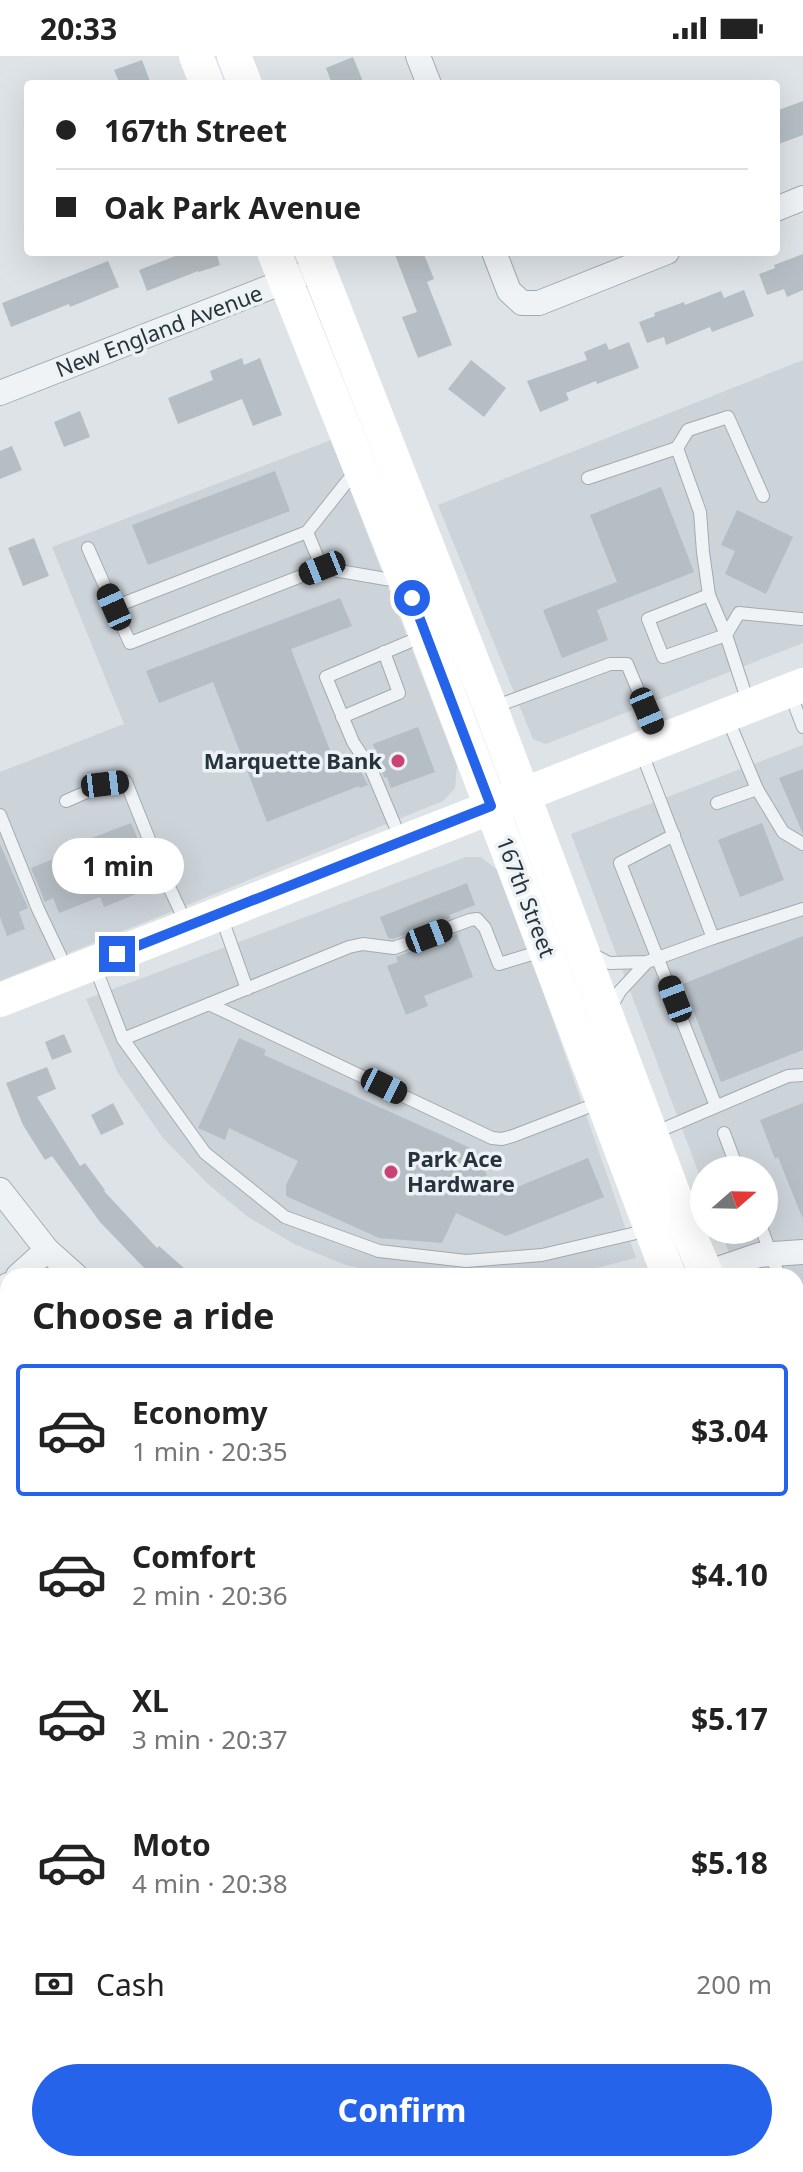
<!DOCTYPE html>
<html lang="en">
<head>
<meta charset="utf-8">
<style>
	body { margin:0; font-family:"Noto Sans",sans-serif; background:#f6f6f6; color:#222; height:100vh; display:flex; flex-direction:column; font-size:30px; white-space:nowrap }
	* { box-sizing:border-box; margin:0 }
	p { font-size:26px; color:#767676 }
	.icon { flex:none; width:44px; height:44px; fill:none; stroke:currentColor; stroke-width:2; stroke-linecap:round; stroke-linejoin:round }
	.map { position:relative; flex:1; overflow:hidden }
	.side { position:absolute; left:0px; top:1212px; width:804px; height:904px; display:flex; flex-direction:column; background:#fff; border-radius:24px 24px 0 0; box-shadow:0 8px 32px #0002 }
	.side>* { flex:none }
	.top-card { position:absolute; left:24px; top:24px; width:756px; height:176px; border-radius:8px; box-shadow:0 8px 32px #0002; display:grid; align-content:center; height:176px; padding:0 32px; background:#fff }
	.needle { width:52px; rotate:70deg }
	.tools { position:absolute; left:690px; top:1100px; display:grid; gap:16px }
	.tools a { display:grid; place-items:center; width:88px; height:88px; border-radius:50%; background:#fff; box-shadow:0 8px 32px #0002; font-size:40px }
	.end { position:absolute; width:36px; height:36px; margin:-18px; border:10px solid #2563eb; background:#fff; box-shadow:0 0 0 4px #fff }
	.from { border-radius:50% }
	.bubble { position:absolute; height:56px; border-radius:28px; background:#fff; box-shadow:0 8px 32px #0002; font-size:26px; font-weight:700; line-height:56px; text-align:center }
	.car { position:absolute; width:24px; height:48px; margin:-24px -12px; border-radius:10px; box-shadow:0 0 6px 2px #0007; background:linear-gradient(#222 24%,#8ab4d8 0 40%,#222 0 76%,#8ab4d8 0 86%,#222 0) }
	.top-card b { display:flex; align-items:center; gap:28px; height:76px; font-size:30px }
	.top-card b+b { border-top:2px solid #e0e0e0 }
	.top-card i { width:20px; height:20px; background:#222 }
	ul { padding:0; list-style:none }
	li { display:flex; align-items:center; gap:24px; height:132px; margin:0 16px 12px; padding:0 16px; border:4px solid transparent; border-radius:8px }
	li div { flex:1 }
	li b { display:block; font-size:30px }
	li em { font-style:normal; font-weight:700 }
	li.current { border-color:#2563eb }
	li>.icon { width:72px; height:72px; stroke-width:1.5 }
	h2 { padding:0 32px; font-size:36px; line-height:96px }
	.pay { display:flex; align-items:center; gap:20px; height:88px; padding:0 32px; font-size:30px }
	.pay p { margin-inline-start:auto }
	.cta { display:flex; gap:16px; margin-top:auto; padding:16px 32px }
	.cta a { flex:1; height:92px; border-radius:48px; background:#2563eb; color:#fff; font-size:32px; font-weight:700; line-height:92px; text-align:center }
	.status { display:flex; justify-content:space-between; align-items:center; height:56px; padding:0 40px; background:#fff; direction:ltr }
	.status svg { height:22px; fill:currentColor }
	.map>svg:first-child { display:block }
</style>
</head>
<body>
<div class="status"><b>20:33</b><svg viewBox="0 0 49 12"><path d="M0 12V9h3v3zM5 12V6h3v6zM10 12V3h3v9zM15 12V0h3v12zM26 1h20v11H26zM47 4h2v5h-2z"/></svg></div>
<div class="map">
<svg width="803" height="2116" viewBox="0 0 803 2116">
	<rect width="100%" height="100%" fill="#dee3e7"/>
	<g fill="#ccd3d9">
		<path d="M803,304V587L546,688L533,683L438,449Z"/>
		<path d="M331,384L457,710L455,732L443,745L0,925V716L124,668L52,491Z"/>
		<path d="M803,689V1386L800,1387L796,1375V1220H738L720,1174H764V1114H704V1131L571,778Z"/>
		<path d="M466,801H481L502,818L636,1202L573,1218L543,1220H391L346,1209L296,1189L248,1161L208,1128L163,1082L118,1017L86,943Z"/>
	</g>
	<g fill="#b5bec4">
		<path d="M353,1L364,28H332L326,12Z"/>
		<path d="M142,4L151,28H120L114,14Z"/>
		<path d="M803,45V79L776,89V55Z"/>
		<path d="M186,196H216L220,209L199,216L198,215L147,235L139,214Z"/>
		<path d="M394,196H423L434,223L427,226L452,289L418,302L402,261L417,256Z"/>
		<path d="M803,198V234L787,241L784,233L767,239L759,218L775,212L774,209Z"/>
		<path d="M108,205L119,231L70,251L69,248L11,271L2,247Z"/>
		<path d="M744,234L754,260L712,276L710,271L666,289L664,281L647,287L639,266L655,260L654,257L684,246L685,249L721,235L724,242Z"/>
		<path d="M629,286L639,312L597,328L596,325L566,337L569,344L540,356L527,325L587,304L584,296L606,287L609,294Z"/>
		<path d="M242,302L244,309L260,302L282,359L253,370L242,343L178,368L168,342L213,324L210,315Z"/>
		<path d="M471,304L506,332L484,361L448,333Z"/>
		<path d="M80,355L90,381L64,391L54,366Z"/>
		<path d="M12,390L22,414L0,423V395Z"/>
		<path d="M275,415L290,455L148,509L132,469Z"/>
		<path d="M661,431L694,516L597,554L608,584L562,602L543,554L617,526L590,459Z"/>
		<path d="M737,454L793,481L766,538L725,518L735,495L721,489Z"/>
		<path d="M34,482L49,520L23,530L8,492Z"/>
		<path d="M340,542L352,570L291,593L338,715L357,708L368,729L360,732L359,730L267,766L213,626L159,647L146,615Z"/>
		<path d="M418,671L435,716L391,732L387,721L385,722L374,701L378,700L373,688Z"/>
		<path d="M803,713V778L779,722Z"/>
		<path d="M131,767L157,830L104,851L100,841L59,857L53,842L45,846L31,812L81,792L79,787Z"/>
		<path d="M762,767L784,824L740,841L718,784Z"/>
		<path d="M0,788L28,852L19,856L25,873L7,880L0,861Z"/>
		<path d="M467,827L475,849L449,859L450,862L393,883L388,882L380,861Z"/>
		<path d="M457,878L473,921L424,940L428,950L406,959L387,910L398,906L396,901Z"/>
		<path d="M803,880V994L721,1026L683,928Z"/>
		<path d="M64,978L72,996L52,1004L45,986Z"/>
		<path d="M239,982L266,994L264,999L477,1095L495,1140L588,1102L604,1141L506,1180L456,1157L442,1187L379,1182L286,1140V1129L298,1105L229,1072L225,1084L198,1072Z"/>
		<path d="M47,1011L56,1033L37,1041L80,1110L85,1107L105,1134L104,1135L157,1192L159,1190L193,1220H152L100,1166L52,1100L45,1104L23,1069L6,1027Z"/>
		<path d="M113,1047L124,1068L101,1079L91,1059Z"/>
		<path d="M803,1047V1161H802L778,1101L775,1103L760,1064Z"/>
	</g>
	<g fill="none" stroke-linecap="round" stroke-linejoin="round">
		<g stroke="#a3abb1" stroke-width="14">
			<g id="lane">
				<path d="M677,392L688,374L728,361L763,440"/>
				<path d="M588,422L677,392L700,456L703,496L709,539"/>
				<path d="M307,476L322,512"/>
				<path d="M88,492L130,587L322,512L403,526"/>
				<path d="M114,551L307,476L357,413"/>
				<path d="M790,637L803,671"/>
				<path d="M749,649L726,579L709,539L648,563L663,601L726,579L739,557L801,563"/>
				<path d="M494,651L610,608H627L658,682"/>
				<path d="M342,661L399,637L384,596"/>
				<path d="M757,733L783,776L803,788"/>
				<path d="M66,745L105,728L126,726L163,818L186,867"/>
				<path d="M717,747L757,733L727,661"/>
				<path d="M0,759L38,853L67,914"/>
				<path d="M674,779L620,807L716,1050"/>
				<path d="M401,784L372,715L353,686L326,621L423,580"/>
				<path d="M221,860L247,933"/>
				<path d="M713,882L803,853"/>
				<path d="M590,897L609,907L647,906L713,882L641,695"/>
				<path d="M94,908L123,983L209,948L492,1082L502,1083L513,1080L601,1046"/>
				<path d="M209,948L349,891L363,888L394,892L470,864L477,863L485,872L499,908L542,895"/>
				<path d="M610,953L620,935L647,906"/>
				<path d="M123,983L205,1097L285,1161L379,1195L466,1205L542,1199L649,1174"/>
				<path d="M654,1077L788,1020L803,1019"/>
				<path d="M724,1077L738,1114"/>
				<path d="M762,1174L779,1220"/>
				<path d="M796,1264L803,1283"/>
			</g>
		</g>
		<g stroke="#a3abb1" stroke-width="26">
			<g id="street">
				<path d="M418,0L429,28"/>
				<path d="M776,153L803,142"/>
				<path d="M494,196L509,235L522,247H539L667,196"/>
				<path d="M0,337L301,219"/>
				<path d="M0,1134L47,1194L76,1220"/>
				<path d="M706,1217L759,1199L803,1196"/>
				<path d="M18,1220L47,1194"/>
				<path d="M0,1237L8,1229"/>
				<path d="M0,2078L8,2099"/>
				<path d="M340,2108L343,2116"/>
				<path d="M663,2108L666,2116"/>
			</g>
		</g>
		<use href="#lane" stroke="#f0f3f6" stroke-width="12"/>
		<use href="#street" stroke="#f0f3f6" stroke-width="24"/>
		<g stroke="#fff" stroke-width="34">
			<path d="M196,0L207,28"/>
			<path d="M234,0L245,28"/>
			<path d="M274,196L412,542L669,1220"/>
			<path d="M312,196L491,653L683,1163L707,1220"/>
			<path d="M0,944L803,629"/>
			<path d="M796,1453L803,1472"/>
			<path d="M796,1549L803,1567"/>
		</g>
	</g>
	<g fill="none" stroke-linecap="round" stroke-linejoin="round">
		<path stroke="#2563eb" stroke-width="10" d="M117,898L491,750L412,542"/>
	</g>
	<g fill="#cb4375" stroke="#edf2f5" stroke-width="3">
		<circle cx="398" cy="705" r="8"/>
		<circle cx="391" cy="1116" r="8"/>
	</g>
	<g text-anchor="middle" stroke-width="7" stroke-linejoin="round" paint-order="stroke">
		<g font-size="22" fill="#27343d" stroke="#edf2f5">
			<text transform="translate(159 275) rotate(-21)" y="8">New England Avenue</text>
			<text transform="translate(526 841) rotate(69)" y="8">167th Street</text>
		</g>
		<g font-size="22" font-weight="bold" fill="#27343d" stroke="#edf2f5" text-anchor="end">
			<text x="382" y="713">Marquette Bank</text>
			<text x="407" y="1111" text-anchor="start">Park Ace<tspan x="407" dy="25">Hardware</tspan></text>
		</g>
	</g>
</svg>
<div class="tools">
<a><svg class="needle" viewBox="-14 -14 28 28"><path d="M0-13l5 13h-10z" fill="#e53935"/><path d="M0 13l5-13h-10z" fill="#767676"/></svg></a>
</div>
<i class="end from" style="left:412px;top:542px"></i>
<i class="end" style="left:117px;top:898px"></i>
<div class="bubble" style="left:52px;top:782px;width:132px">1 min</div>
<i class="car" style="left:322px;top:512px;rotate:248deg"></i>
<i class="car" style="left:114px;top:551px;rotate:336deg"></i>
<i class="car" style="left:647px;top:655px;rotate:157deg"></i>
<i class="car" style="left:105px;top:728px;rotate:83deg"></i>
<i class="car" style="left:429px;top:880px;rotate:69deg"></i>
<i class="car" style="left:675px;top:943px;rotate:339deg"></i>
<i class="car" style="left:384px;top:1030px;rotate:116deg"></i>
<div class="top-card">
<b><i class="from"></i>167th Street</b>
<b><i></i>Oak Park Avenue</b>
</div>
<section class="side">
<h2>Choose a ride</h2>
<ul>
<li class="current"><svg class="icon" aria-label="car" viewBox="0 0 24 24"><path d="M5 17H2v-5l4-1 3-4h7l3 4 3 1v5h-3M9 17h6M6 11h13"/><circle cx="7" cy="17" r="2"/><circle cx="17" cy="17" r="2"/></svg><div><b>Economy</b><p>1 min · 20:35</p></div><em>$3.04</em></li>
<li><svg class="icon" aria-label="car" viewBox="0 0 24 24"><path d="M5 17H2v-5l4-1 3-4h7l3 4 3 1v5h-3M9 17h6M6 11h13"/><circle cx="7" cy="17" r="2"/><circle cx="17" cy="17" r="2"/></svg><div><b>Comfort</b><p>2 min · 20:36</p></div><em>$4.10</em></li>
<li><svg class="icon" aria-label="car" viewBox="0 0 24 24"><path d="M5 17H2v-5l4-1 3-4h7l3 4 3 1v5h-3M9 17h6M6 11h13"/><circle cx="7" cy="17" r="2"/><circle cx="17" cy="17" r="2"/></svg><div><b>XL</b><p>3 min · 20:37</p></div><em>$5.17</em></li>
<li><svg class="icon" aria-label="car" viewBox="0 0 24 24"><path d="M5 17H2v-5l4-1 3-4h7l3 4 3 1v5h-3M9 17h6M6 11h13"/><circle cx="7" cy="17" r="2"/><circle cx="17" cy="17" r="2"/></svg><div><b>Moto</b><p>4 min · 20:38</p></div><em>$5.18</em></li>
</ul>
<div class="pay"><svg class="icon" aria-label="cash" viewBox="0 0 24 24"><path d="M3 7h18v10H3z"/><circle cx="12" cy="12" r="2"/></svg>Cash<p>200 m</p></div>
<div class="cta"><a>Confirm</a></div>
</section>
</div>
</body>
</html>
